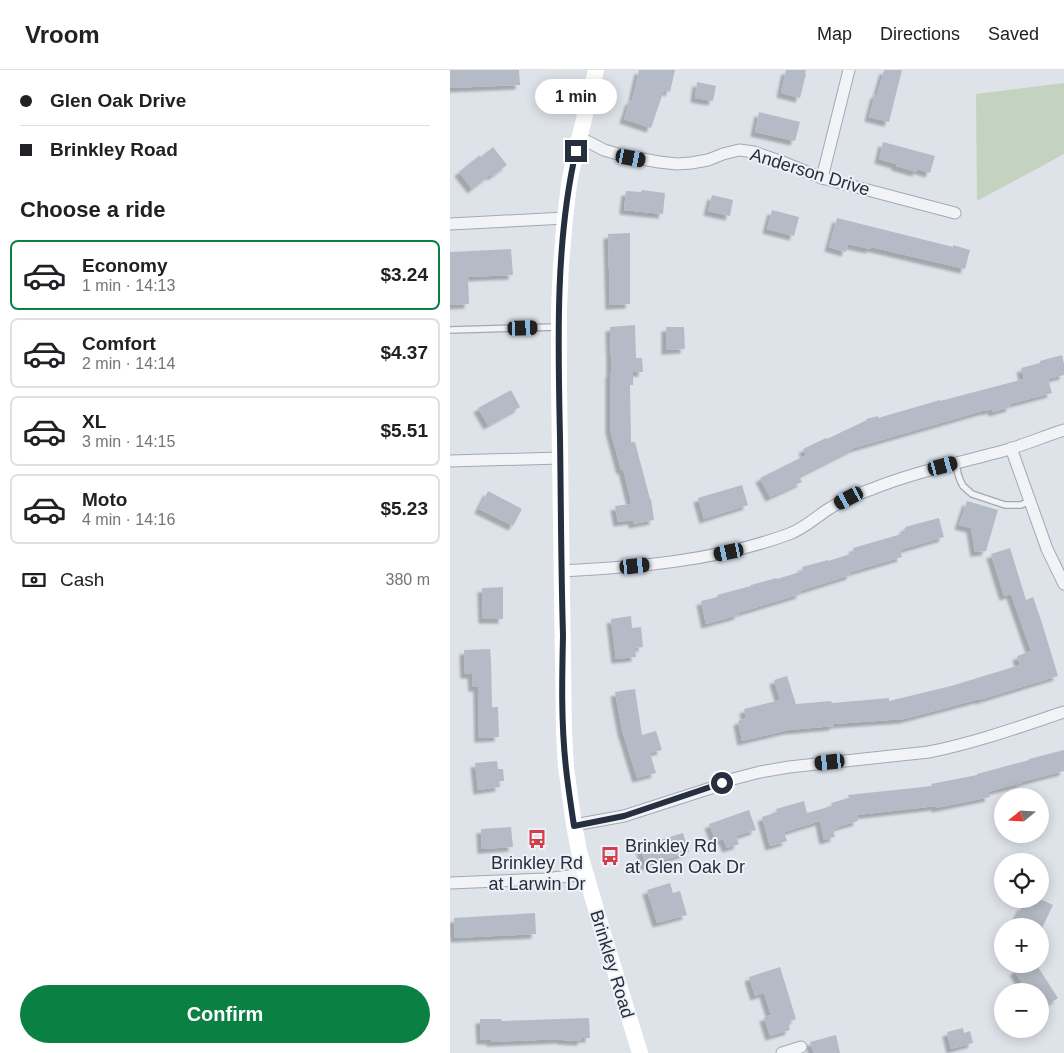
<!DOCTYPE html>
<html lang="en">
<head>
<meta charset="utf-8">
<style>
	body { margin:0; font-family:Arial,sans-serif; background:#f2f2f2; color:#202124; height:100vh; display:flex; flex-direction:column; font-size:19px; white-space:nowrap }
	* { box-sizing:border-box; margin:0 }
	p { font-size:16px; color:#757577 }
	.icon { flex:none; width:28px; height:28px; fill:none; stroke:currentColor; stroke-width:2; stroke-linecap:round; stroke-linejoin:round }
	.map { position:relative; flex:1; overflow:hidden }
	.details { display:flex; flex-direction:column; background:#fff; width:450px }
	.details>* { flex:none }
	.top-card { display:grid; align-content:center; height:110px; padding:0 20px; background:#fff }
	.needle { width:32px; rotate:252deg }
	.buttons { position:absolute; left:544px; top:718px; display:grid; gap:10px }
	.buttons a { display:grid; place-items:center; width:55px; height:55px; border-radius:50%; background:#fff; box-shadow:0 2px 12px #0003; font-size:25px }
	.end { position:absolute; width:22px; height:22px; margin:-11px; border:6px solid #262f40; background:#fff; box-shadow:0 0 0 2px #fff }
	.from { border-radius:50% }
	.bubble { position:absolute; height:35px; border-radius:18px; background:#fff; box-shadow:0 2px 12px #0003; font-size:16px; font-weight:700; line-height:35px; text-align:center }
	.car { position:absolute; width:15px; height:30px; margin:-15px -8px; border-radius:6px; box-shadow:0 0 4px 1px #0007; background:linear-gradient(#222 24%,#8ab4d8 0 40%,#222 0 76%,#8ab4d8 0 86%,#222 0) }
	.top-card b { display:flex; align-items:center; gap:18px; height:48px; font-size:19px }
	.top-card b+b { border-top:1px solid #e0e0e0 }
	.top-card i { width:12px; height:12px; background:#202124 }
	ul { padding:0; list-style:none }
	li { display:flex; align-items:center; gap:15px; height:70px; margin:0 10px 8px; padding:0 10px; border:2px solid #e0e0e0; border-radius:8px }
	li div { flex:1 }
	li b { display:block; font-size:19px }
	li em { font-style:normal; font-weight:700 }
	li.on { border-color:#0b8043 }
	li>.icon { width:45px; height:45px; stroke-width:1.5 }
	h2 { padding:0 20px; font-size:22px; line-height:60px }
	.pay { display:flex; align-items:center; gap:12px; height:55px; padding:0 20px; font-size:19px }
	.pay p { margin-inline-start:auto }
	.action { display:flex; gap:10px; margin-top:auto; padding:10px 20px }
	.action a { flex:1; height:58px; border-radius:30px; background:#0b8043; color:#fff; font-size:20px; font-weight:700; line-height:58px; text-align:center }
	header { display:flex; align-items:center; gap:30px; box-sizing:border-box; height:70px; padding:0 25px; background:#fff; border-bottom:1px solid #e0e0e0 }
	header strong { font-size:24px }
	nav { display:flex; gap:28px; margin-inline-start:auto; font-size:18px }
	main { display:flex; flex:1; min-height:0 }
	.map>svg:first-child { display:block }
</style>
</head>
<body>
<header>
<strong>Vroom</strong>
<nav><a>Map</a><a>Directions</a><a>Saved</a></nav>
</header>
<main>
<section class="details">
<div class="top-card">
<b><i class="from"></i>Glen Oak Drive</b>
<b><i></i>Brinkley Road</b>
</div>
<h2>Choose a ride</h2>
<ul>
<li class="on"><svg class="icon" aria-label="car" viewBox="0 0 24 24"><path d="M5 17H2v-5l4-1 3-4h7l3 4 3 1v5h-3M9 17h6M6 11h13"/><circle cx="7" cy="17" r="2"/><circle cx="17" cy="17" r="2"/></svg><div><b>Economy</b><p>1 min · 14:13</p></div><em>$3.24</em></li>
<li><svg class="icon" aria-label="car" viewBox="0 0 24 24"><path d="M5 17H2v-5l4-1 3-4h7l3 4 3 1v5h-3M9 17h6M6 11h13"/><circle cx="7" cy="17" r="2"/><circle cx="17" cy="17" r="2"/></svg><div><b>Comfort</b><p>2 min · 14:14</p></div><em>$4.37</em></li>
<li><svg class="icon" aria-label="car" viewBox="0 0 24 24"><path d="M5 17H2v-5l4-1 3-4h7l3 4 3 1v5h-3M9 17h6M6 11h13"/><circle cx="7" cy="17" r="2"/><circle cx="17" cy="17" r="2"/></svg><div><b>XL</b><p>3 min · 14:15</p></div><em>$5.51</em></li>
<li><svg class="icon" aria-label="car" viewBox="0 0 24 24"><path d="M5 17H2v-5l4-1 3-4h7l3 4 3 1v5h-3M9 17h6M6 11h13"/><circle cx="7" cy="17" r="2"/><circle cx="17" cy="17" r="2"/></svg><div><b>Moto</b><p>4 min · 14:16</p></div><em>$5.23</em></li>
</ul>
<div class="pay"><svg class="icon" aria-label="cash" viewBox="0 0 24 24"><path d="M3 7h18v10H3z"/><circle cx="12" cy="12" r="2"/></svg>Cash<p>380 m</p></div>
<div class="action"><a>Confirm</a></div>
</section>
<div class="map">
<svg width="614" height="983" viewBox="0 0 614 983">
	<defs>
		<filter id="shadow"><feDropShadow dx="-4.5" dy="4.5" stdDeviation="1" flood-color="#0004"/></filter>
	</defs>
	<rect width="100%" height="100%" fill="#dee2e9"/>
	<path fill="#c3d3bf" d="M614,13V84L527,131L526,24Z"/>
	<g fill="#b5bbc6" filter="url(#shadow)">
		<path d="M0,0H69L70,15L0,18Z"/>
		<path d="M189,0H225L220,22L214,20L201,58L174,49L180,30L182,31Z"/>
		<path d="M336,0H356L355,3L356,4L350,28L331,23Z"/>
		<path d="M434,0H452L439,52L419,47L425,24H427Z"/>
		<path d="M247,12L266,16L263,31L245,28Z"/>
		<path d="M309,42L350,52L345,71L305,62Z"/>
		<path d="M433,72L485,86L480,103L467,99V102L446,96V94L429,89Z"/>
		<path d="M43,77L57,95L42,106L41,104L22,119L9,102L30,85L31,87Z"/>
		<path d="M192,120L215,123L213,144L174,140L176,121L191,122Z"/>
		<path d="M262,125L283,130L280,146L258,141Z"/>
		<path d="M322,140L349,147L344,166L317,159Z"/>
		<path d="M387,148L503,177V175L520,180L515,199L421,177L420,179L398,174L396,182L379,177Z"/>
		<path d="M180,163V234L160,235L158,164Z"/>
		<path d="M61,179L63,205L18,207L19,234L0,235V182Z"/>
		<path d="M185,255L186,288H192L193,302H183V315H180L181,372H185L200,429H201L204,450L183,454V450L168,452L165,436L180,434V432L181,431L173,399L171,400L160,359V303H161V287L160,257Z"/>
		<path d="M216,257H234L235,279L216,280Z"/>
		<path d="M612,285L614,294V305L598,309L602,323L560,334L561,337L543,342L542,339L536,341V340L404,378L349,406L352,412L320,427L310,408L356,385L353,379L376,368L377,369L417,350L416,349L428,346V348L490,330V331L574,309L571,298L590,293V291Z"/>
		<path d="M61,320L70,337L38,355L28,338Z"/>
		<path d="M292,415L298,435L254,449L248,428Z"/>
		<path d="M38,421L72,439L63,456L29,439Z"/>
		<path d="M517,431L548,440L536,481L525,482L521,458L509,455Z"/>
		<path d="M489,448L494,467L450,480L452,487L401,502V505L350,521L351,524L288,543L289,545L256,554L251,531L268,527L267,525L301,516V515L326,508L327,509L353,501L352,497L378,490V491L404,483L403,478L455,463L454,459L456,458L455,457Z"/>
		<path d="M560,478L576,530L583,527L592,553L608,606L529,630V629L496,638L454,649L384,654V656L338,660L292,671L288,651L296,648L294,639L330,630L324,610L337,606L346,634L381,631L382,633L439,628V631L501,616L570,595L567,586L581,581L561,524L554,526L541,484Z"/>
		<path d="M53,517V549H33L32,518Z"/>
		<path d="M181,546L182,558L191,557L193,577L185,578L186,587L166,589L161,549Z"/>
		<path d="M40,579L41,590L42,637H48L49,667L29,668L28,617H23L22,604H15L14,580Z"/>
		<path d="M185,619L192,665L206,661L212,680L200,683L206,703L187,708L172,660L165,622Z"/>
		<path d="M614,680V701L572,712V713L538,722L540,727L486,738V736L407,745L408,751L387,757L388,758L383,759L385,767L374,770L370,751L334,762L337,771L320,776L312,747L327,742L326,739L354,731L357,743L382,736L381,733L399,728L398,725L482,716L481,714L527,705V704L579,690V689Z"/>
		<path d="M47,691L48,699H53L54,711H49L50,717L28,720L25,693Z"/>
		<path d="M299,740L306,760L286,766L289,774L277,778L273,769L266,772L259,754Z"/>
		<path d="M61,757L63,777L32,779L31,759Z"/>
		<path d="M233,763L239,782L196,796L190,776Z"/>
		<path d="M220,813L223,823L230,821L237,845L207,853L197,820Z"/>
		<path d="M587,829H590L603,835L591,860L590,859V856H562L573,835L582,839Z"/>
		<path d="M85,843L86,864L5,868L4,848Z"/>
		<path d="M575,894H586L608,928L590,940V921H559L572,913L564,901Z"/>
		<path d="M330,897L346,949L338,952L340,960L320,966L314,947L321,945L314,923L305,926L299,907Z"/>
		<path d="M139,948L140,968H132V971L112,970V969L41,972V970H31L30,949H51L52,951Z"/>
		<path d="M513,958L514,963L520,961L523,973L501,979L497,962Z"/>
		<path d="M386,965L390,983H364L360,972Z"/>
	</g>
	<g fill="none" stroke-linecap="round" stroke-linejoin="round">
		<g stroke="#a3a9b3" stroke-width="8">
			<g id="lane">
				<path d="M0,260L107,257"/>
				<path d="M506,393L508,404L510,410L513,416L522,424L555,435H571L580,431"/>
			</g>
		</g>
		<g stroke="#a3a9b3" stroke-width="13">
			<g id="street">
				<path d="M129,67L154,80L171,85L209,92L227,94L241,93L258,90L273,84L289,80L304,82L335,93L372,108L505,143"/>
				<path d="M372,108L399,0"/>
				<path d="M0,154L115,148"/>
				<path d="M561,378L597,479L614,514"/>
				<path d="M0,391L110,388"/>
				<path d="M111,501C188,497 266,491 339,464C353,459 365,448 377,440C391,431 407,424 422,419C467,401 514,392 560,379C578,373 596,366 614,360"/>
				<path d="M124,755L174,746L261,718L283,709L310,702L339,697L479,682C525,673 569,657 614,642"/>
				<path d="M0,813L95,809L135,804"/>
				<path d="M332,983L351,977"/>
			</g>
		</g>
		<use href="#lane" stroke="#f1f3f7" stroke-width="5.5"/>
		<use href="#street" stroke="#f1f3f7" stroke-width="11"/>
		<path stroke="#fff" stroke-width="16" d="M146,0L123,94L119,114L115,148L111,195L109,240V316L114,663L116,697L124,755L129,781L153,863L190,983"/>
	</g>
	<g fill="none" stroke-linecap="round" stroke-linejoin="round">
		<path stroke="#262f40" stroke-width="6" d="M126,81C105,172 108,275 110,368C111,434 111,500 113,565C112,609 111,654 116,698C118,717 121,736 124,756L174,746L272,713"/>
	</g>
	<defs>
		<g id="bus-bare" transform="scale(1.5)"><path d="M-5-6H5V4H4V6H2V4H-2V6H-4V4H-5ZM-3.5-4V0h7V-4ZM-3.5 1.2v1.5H-2V1.2ZM2 1.2v1.5H3.5V1.2Z" fill="#d53c4e" stroke="#eef1f6" stroke-width="2.5" paint-order="stroke"/></g>
	</defs>
	<g fill-rule="evenodd">
		<use href="#bus-bare" x="87" y="769"/>
		<use href="#bus-bare" x="160" y="786"/>
	</g>
	<g text-anchor="middle" stroke-width="4" stroke-linejoin="round" paint-order="stroke">
		<g font-size="18" fill="#262f40" stroke="#eef1f6">
			<text transform="translate(360 102) rotate(17)" y="6">Anderson Drive</text>
			<text transform="translate(162 894) rotate(73)" y="6">Brinkley Road</text>
		</g>
		<g font-size="18" fill="#262f40" stroke="#eef1f6" text-anchor="start">
			<text x="175" y="782">Brinkley Rd<tspan x="175" dy="21">at Glen Oak Dr</tspan></text>
			<text x="87" y="799" text-anchor="middle">Brinkley Rd<tspan x="87" dy="21">at Larwin Dr</tspan></text>
		</g>
	</g>
</svg>
<div class="buttons">
<a><svg class="needle" viewBox="-14 -14 28 28"><path d="M0-13l5 13h-10z" fill="#e53935"/><path d="M0 13l5-13h-10z" fill="#757577"/></svg></a>
<a><svg class="icon" aria-label="locate" viewBox="0 0 24 24"><circle cx="12" cy="12" r="6"/><path d="M12 2v4M12 18v4M2 12h4M18 12h4"/></svg></a>
<a>+</a>
<a>−</a>
</div>
<i class="end from" style="left:272px;top:713px"></i>
<i class="end" style="left:126px;top:81px"></i>
<div class="bubble" style="left:85px;top:9px;width:82px">1 min</div>
<i class="car" style="left:181px;top:88px;rotate:101deg"></i>
<i class="car" style="left:73px;top:258px;rotate:88deg"></i>
<i class="car" style="left:493px;top:396px;rotate:75deg"></i>
<i class="car" style="left:399px;top:428px;rotate:242deg"></i>
<i class="car" style="left:279px;top:482px;rotate:258deg"></i>
<i class="car" style="left:185px;top:496px;rotate:84deg"></i>
<i class="car" style="left:380px;top:692px;rotate:264deg"></i>
</div>
</main>
</body>
</html>
